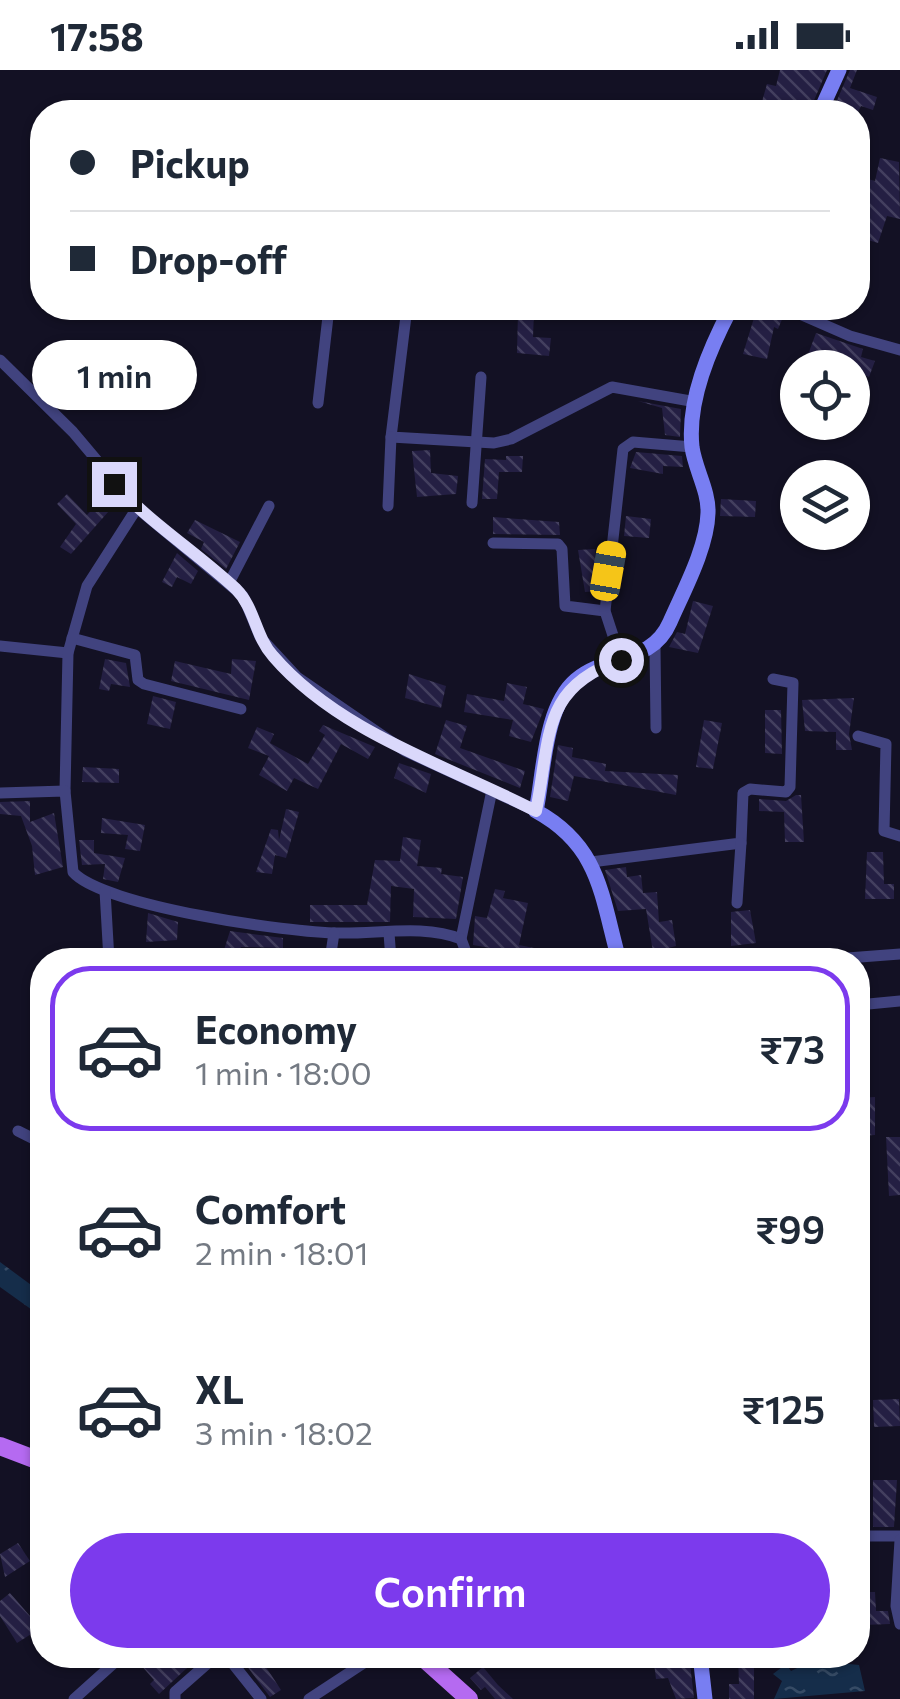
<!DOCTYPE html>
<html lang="en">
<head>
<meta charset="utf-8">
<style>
	body { margin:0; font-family:Commissioner,sans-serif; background:#f6f6f7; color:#1f2937; height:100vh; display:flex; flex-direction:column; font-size:38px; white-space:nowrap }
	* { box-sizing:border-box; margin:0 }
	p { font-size:32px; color:#747a83 }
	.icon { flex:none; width:55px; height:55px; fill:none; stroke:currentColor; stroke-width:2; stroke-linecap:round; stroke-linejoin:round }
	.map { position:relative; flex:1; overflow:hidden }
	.side { position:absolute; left:30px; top:878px; width:840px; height:720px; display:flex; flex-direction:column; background:#fff; border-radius:40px; box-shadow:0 2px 8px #0004 }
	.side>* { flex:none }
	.hud { position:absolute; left:30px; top:30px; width:840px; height:220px; border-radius:40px; box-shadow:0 2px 8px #0004; display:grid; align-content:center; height:220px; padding:0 40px; background:#fff }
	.fabs { position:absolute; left:780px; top:280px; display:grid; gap:20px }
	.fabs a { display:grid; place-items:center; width:90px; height:90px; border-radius:50%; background:#fff; box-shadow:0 2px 8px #0004; font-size:50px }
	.end { position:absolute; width:45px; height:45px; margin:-22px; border:12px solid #dad8fb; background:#111; box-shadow:0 0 0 5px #111 }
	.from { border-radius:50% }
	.bubble { position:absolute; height:70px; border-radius:35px; background:#fff; box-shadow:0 2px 8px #0004; font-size:32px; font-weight:600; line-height:70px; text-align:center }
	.car { position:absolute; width:30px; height:60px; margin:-30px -15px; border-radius:12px; box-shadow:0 0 8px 2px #0007; background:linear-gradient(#f5c518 24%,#345 0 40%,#f5c518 0 76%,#345 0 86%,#f5c518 0) }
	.hud b { display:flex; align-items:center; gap:35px; height:95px; font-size:38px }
	.hud b+b { border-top:2px solid #e0e1e3 }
	.hud i { width:25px; height:25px; background:#1f2937 }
	ul { padding:18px 0 0; list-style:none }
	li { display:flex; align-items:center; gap:30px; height:165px; margin:0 20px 15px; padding:0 20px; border:5px solid transparent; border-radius:40px }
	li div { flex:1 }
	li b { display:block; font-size:38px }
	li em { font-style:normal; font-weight:600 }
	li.current { border-color:#7c3aed }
	li>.icon { width:90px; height:90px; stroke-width:1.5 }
	.primary-button { display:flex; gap:20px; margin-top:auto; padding:20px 40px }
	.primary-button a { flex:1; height:115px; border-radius:60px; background:#7c3aed; color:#fff; font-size:40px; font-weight:600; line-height:115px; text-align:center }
	.status { display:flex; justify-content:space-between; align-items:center; height:70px; padding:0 50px; background:#fff; direction:ltr }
	.status svg { height:28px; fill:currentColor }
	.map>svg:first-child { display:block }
</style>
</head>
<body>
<div class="status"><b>17:58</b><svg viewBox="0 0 49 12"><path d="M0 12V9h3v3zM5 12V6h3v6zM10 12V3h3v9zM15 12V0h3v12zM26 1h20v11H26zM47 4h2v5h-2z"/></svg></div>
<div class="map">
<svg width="900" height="1629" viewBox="0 0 900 1629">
	<defs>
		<pattern id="water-ripples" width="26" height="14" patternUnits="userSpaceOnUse" patternTransform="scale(2.5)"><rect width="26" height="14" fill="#152d4a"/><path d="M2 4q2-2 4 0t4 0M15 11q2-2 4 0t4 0" fill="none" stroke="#364b65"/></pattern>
		<pattern id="building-back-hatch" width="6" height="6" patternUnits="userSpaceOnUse" patternTransform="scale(2.5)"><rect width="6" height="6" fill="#241f43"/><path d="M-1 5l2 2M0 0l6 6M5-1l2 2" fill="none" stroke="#433f5f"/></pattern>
	</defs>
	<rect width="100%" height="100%" fill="#131124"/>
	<g fill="url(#water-ripples)">
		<path d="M0,1192L42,1223V1247L0,1217Z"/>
		<path d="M822,1586L829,1592L859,1595L865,1621L774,1629L782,1611L773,1604L786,1594L791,1601Z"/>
	</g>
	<g fill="url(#building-back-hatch)">
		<path d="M780,0H827L809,42H759L767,14L776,16Z"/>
		<path d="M850,0H857L850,18L877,27L873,40L861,36L858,42H832Z"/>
		<path d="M880,88L899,92L900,149L887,146L878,173L858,167V141L868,109L875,111Z"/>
		<path d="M757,238L772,242L777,238L783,247L778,259L774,257L767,289L743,284Z"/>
		<path d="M518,242H534L533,267L551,268L549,286L517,283Z"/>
		<path d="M816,263L863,279L861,287L875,291L869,307L823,289L820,298H803Z"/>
		<path d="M638,331L681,339L680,367L665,365L662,338Z"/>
		<path d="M430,380L431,403L458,406L456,424L417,427L412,381Z"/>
		<path d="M636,382L682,386L683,397L663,396V404L630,398Z"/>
		<path d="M506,386H523L522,402H499L497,429H482L485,389L506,390Z"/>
		<path d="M67,424L87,445L107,424L116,433L71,484L60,477L76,454L57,434Z"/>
		<path d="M721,429L756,431L755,447L720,446Z"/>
		<path d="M626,446L651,449L649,468L624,466Z"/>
		<path d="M493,447L559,452L560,465L493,464Z"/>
		<path d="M195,450L240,472L226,499L201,479L204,472L187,463Z"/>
		<path d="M595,479L598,521L585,522L578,480Z"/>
		<path d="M177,483L198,501L191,514L177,507L172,517L162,512Z"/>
		<path d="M693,531L713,536L698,583L669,577L677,562L685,564Z"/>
		<path d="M105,589L126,593L130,617L111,614L109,621L99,619Z"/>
		<path d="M232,589L256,591L249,630L171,611L175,591L231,604Z"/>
		<path d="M409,604L446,616L441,638L405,628Z"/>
		<path d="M507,613L527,617L523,634L544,639L531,672L509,666L513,650L464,642L467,624L504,631Z"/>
		<path d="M153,626L176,632L170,659L147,654Z"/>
		<path d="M854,628L849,664L852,680H836V662L805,661L802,630Z"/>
		<path d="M765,640H781L782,684L765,683Z"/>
		<path d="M446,650L467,656L460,678L525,701L520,718L435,684Z"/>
		<path d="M704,650L722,653L713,699L696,697Z"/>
		<path d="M323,655L375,677L368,689L341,674L318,719L294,708L287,721L259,705L269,686L248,678L257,657L274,664L270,673L308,694L325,665L319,661Z"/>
		<path d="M558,675L573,678L572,687L606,694L605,701L678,705L676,725L574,706L568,731L550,727Z"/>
		<path d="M399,693L431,704L426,723L394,708Z"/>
		<path d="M83,697L119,699V713L82,712Z"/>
		<path d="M796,725H801L804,772H785L784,742L759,741V729L786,731Z"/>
		<path d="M30,731V752L54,743L63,797L35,805L32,776L21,746L0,744V732Z"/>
		<path d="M286,739L299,742L286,788L275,785L272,804L256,802L271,759L278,760L279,770Z"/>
		<path d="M102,748L145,755L140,781L125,779L128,765L101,763Z"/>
		<path d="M403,767L421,770L417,796L442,798L441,804L463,807L456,849L413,847L414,819L391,816L390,852H310V835H367L375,790L400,791Z"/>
		<path d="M79,770H94V783L125,788L118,812L103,809L105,794L82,795Z"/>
		<path d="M867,782H883L884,814H894V829H865Z"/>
		<path d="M626,797L627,807L641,805L643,823L657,822L659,852L672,850L676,876L653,882L646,839L618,841L605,800Z"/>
		<path d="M495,819L505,821L503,828L528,833L519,875L534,878L532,890L500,888L501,880L473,875L475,846L487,848Z"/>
		<path d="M750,840L756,873L731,876V842Z"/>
		<path d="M148,843L178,852L177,870L146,872Z"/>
		<path d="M230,861L283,868V878L241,877L238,887L223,883Z"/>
		<path d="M875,1027V1065L860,1066L858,1028Z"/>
		<path d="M886,1067H900V1125L889,1126Z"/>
		<path d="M899,1329L900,1356L874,1357L873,1330Z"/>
		<path d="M873,1410H897L894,1457H873Z"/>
		<path d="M18,1473L30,1491L5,1507L0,1484Z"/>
		<path d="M861,1522H875L876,1541H888L890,1554L864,1555Z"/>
		<path d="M10,1523L30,1546L36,1561L17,1573L0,1546V1531Z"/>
		<path d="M132,1585H201L159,1624L150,1614L154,1610Z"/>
		<path d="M243,1585H284L266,1597L281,1620L270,1627L240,1587Z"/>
		<path d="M653,1585H689L694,1628L676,1629L668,1608L656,1609Z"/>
		<path d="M738,1585H754V1629H729V1614H739Z"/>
		<path d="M483,1597L498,1615L513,1629H495L485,1617L481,1620L470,1608Z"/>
	</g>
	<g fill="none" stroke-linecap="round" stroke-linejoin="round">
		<g stroke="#41437f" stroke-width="11">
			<path d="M407,238L391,367L494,373L511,369L612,317L696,332"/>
			<path d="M786,238L850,266L900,280"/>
			<path d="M0,290L73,362L137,438L243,526L260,567L297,607L405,681L536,741"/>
			<path d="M318,333L329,238"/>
			<path d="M472,433L481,307"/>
			<path d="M388,436L391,367"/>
			<path d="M493,473L558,474L562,479L565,536L605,541"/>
			<path d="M229,513L269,436"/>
			<path d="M72,568L135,585L138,610L144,614L241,639"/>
			<path d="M0,576L68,583"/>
			<path d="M655,576L656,658"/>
			<path d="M621,590L605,541L623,379L633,372L692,377"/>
			<path d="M858,666L886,674L884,761L900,766"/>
			<path d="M65,721L68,583L87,516L137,438"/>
			<path d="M0,723L65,721L73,802C103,836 290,863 339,863C378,864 425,854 461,869L492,720"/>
			<path d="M591,792L741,773L743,723L750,719L786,722L790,717L793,613L773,609"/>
			<path d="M105,821L109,890"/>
			<path d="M737,833L741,773"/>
			<path d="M389,863L391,890"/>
			<path d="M461,869L469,890"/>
			<path d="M330,890L334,863"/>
			<path d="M821,890L900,884"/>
			<path d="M858,935L900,931"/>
			<path d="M18,1061L42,1073"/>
			<path d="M858,1466H900"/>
			<path d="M900,1470L896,1536L900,1554"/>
			<path d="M226,1585L261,1629"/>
			<path d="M74,1629L123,1585"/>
			<path d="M175,1629V1622L217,1585"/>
			<path d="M309,1629L376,1585"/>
		</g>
		<g stroke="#787ef2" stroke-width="15">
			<path d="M820,42L839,0"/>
			<path d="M619,890C601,825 600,776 536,741C544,703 544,637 576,610C607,584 652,594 670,552C684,520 707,478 708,443C709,421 695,399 692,377C687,330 710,278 731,238"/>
			<path d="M700,1585L705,1629"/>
		</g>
		<g stroke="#b56af1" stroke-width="18">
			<path d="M0,1376L42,1392"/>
			<path d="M420,1585L469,1629"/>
		</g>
	</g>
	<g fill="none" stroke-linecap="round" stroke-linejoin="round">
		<path stroke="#dad8fb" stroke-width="12" d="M114,414C153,455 196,482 236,519C255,538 255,566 273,586C339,663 449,696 536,741C551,667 541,617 621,590"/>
	</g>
</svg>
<div class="fabs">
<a><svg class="icon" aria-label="locate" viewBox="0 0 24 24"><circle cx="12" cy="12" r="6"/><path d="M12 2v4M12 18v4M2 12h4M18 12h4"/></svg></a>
<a><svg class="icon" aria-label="layers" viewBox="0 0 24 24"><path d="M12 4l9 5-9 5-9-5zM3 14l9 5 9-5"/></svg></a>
</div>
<i class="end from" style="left:621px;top:590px"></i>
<i class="end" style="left:114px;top:414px"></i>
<div class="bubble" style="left:32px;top:270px;width:165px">1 min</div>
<i class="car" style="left:608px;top:501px;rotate:10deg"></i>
<div class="hud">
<b><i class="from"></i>Pickup</b>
<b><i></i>Drop-off</b>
</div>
<section class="side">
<ul>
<li class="current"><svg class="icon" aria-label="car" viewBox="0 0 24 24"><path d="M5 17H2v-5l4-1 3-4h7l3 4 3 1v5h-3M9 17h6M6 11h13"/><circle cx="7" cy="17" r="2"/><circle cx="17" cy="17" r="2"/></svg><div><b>Economy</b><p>1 min · 18:00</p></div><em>₹73</em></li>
<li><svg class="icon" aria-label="car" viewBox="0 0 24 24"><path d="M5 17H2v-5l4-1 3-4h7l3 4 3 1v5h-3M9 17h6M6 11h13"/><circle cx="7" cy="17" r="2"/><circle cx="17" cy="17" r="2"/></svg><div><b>Comfort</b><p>2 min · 18:01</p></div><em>₹99</em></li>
<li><svg class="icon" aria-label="car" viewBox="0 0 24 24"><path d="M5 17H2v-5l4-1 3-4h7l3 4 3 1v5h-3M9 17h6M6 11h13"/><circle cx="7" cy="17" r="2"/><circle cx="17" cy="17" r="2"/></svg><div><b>XL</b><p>3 min · 18:02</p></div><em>₹125</em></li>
</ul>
<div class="primary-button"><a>Confirm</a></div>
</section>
</div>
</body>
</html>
